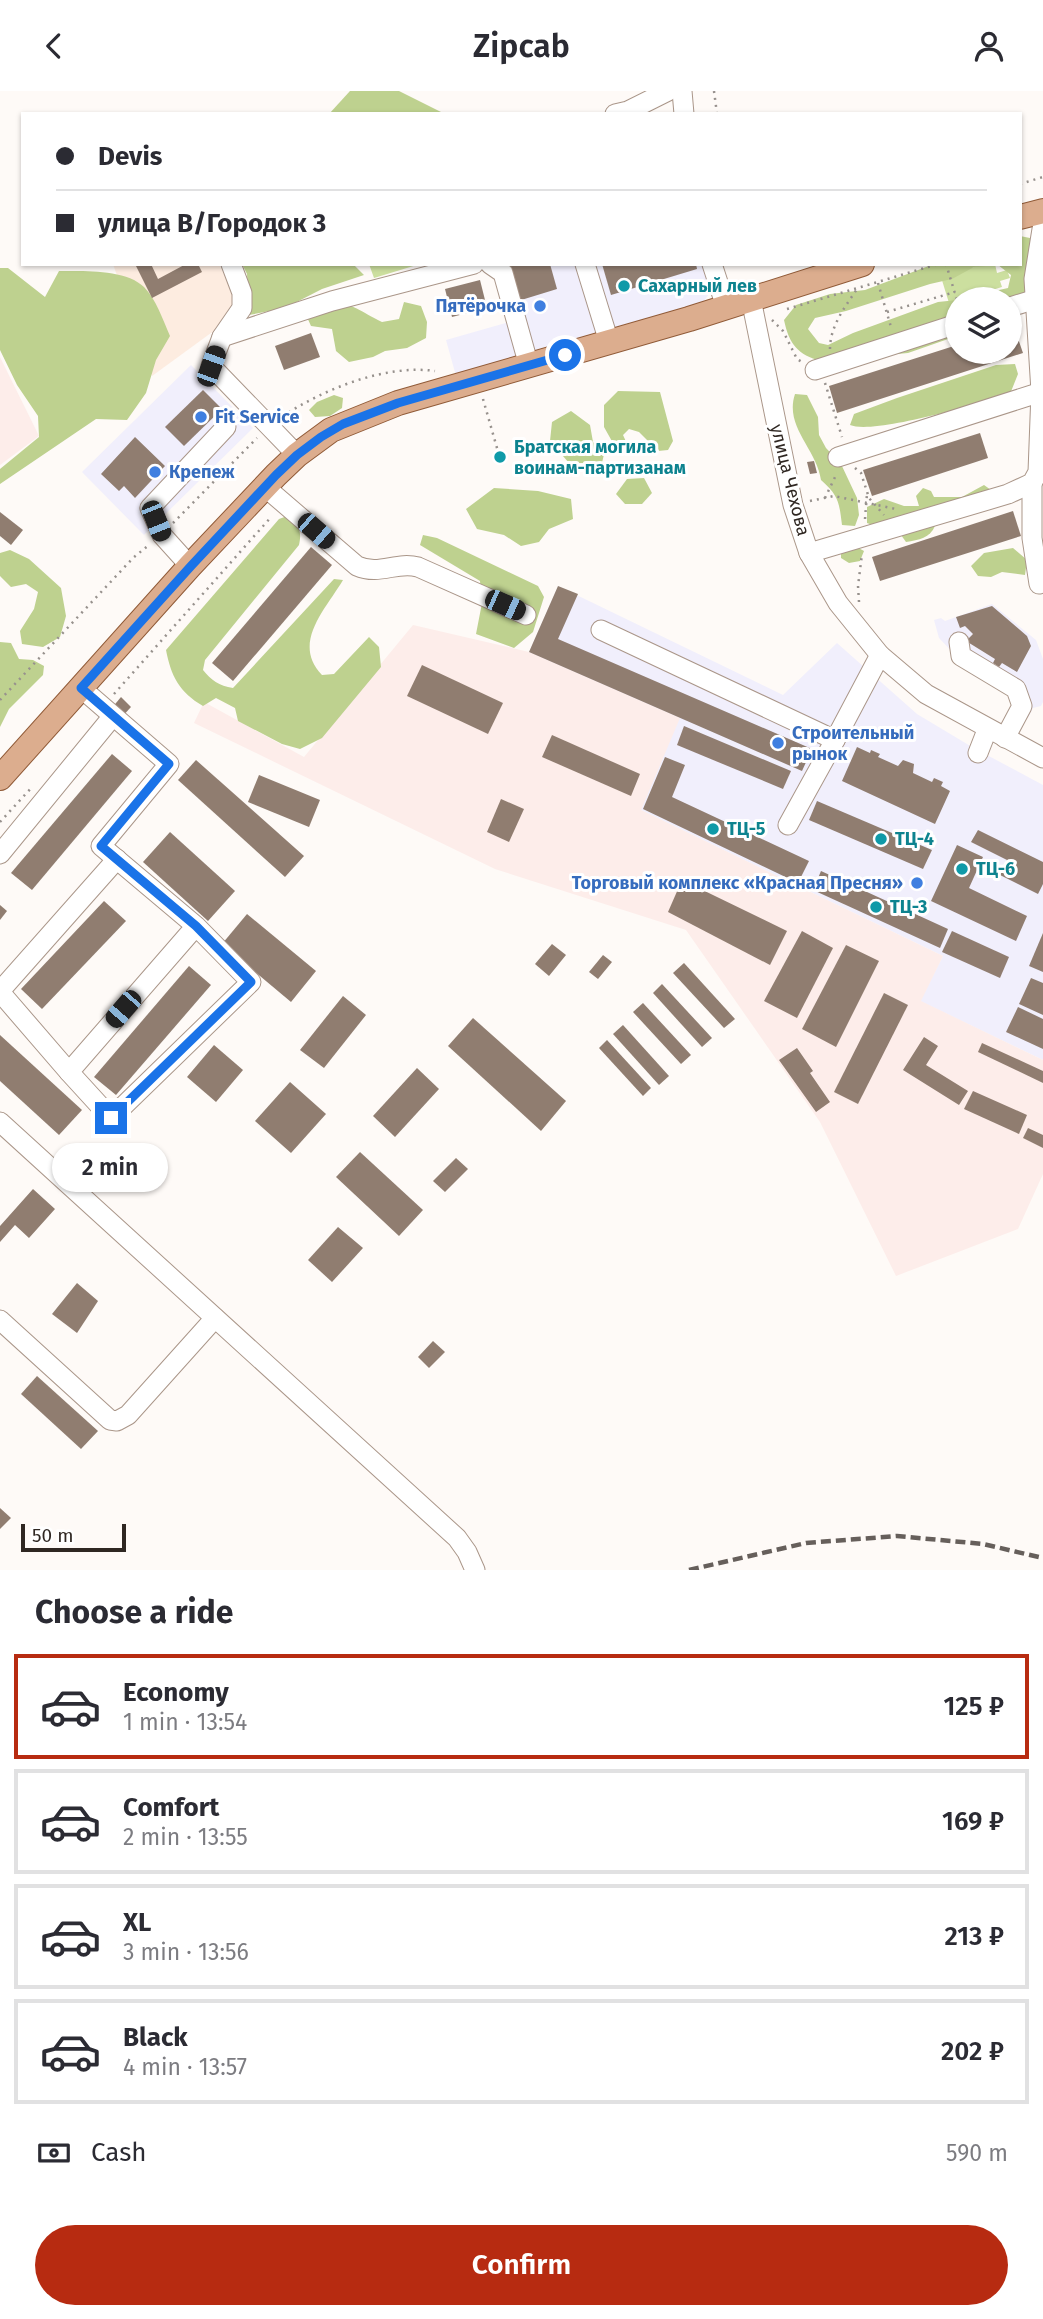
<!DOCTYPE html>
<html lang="en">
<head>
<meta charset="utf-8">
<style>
	body { margin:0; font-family:"Fira Sans",sans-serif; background:#f2f2f3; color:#2b2b33; height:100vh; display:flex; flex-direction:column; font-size:26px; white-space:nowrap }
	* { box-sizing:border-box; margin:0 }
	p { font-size:23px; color:#7c7c81 }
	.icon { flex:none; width:38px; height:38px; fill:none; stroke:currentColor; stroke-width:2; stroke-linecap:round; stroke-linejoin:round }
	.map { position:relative; height:1479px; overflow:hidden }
	.details { display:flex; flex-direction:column; background:#fff; flex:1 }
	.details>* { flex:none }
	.banner { position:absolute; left:21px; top:21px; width:1001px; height:154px; border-radius:0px; box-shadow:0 2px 5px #0004; display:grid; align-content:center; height:154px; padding:0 35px; background:#fff }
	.fabs { position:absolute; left:945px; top:196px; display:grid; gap:14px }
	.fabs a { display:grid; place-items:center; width:77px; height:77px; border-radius:50%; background:#fff; box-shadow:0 2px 5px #0004; font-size:35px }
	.scale { position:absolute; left:21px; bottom:18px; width:105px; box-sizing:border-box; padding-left:7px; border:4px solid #2f2722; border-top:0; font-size:19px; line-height:24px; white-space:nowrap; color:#2f2722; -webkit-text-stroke:5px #fff; paint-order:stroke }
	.end { position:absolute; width:32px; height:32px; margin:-16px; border:9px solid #1a73e8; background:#fff; box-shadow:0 0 0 4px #fff }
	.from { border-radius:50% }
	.bubble { position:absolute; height:49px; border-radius:24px; background:#fff; box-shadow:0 2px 5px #0004; font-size:23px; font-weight:600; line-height:49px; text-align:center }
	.car { position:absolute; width:21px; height:42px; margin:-21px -10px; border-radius:9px; box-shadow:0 0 5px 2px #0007; background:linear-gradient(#222 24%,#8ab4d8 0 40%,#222 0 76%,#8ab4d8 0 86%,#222 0) }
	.banner b { display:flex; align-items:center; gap:24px; height:66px; font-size:26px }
	.banner b+b { border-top:2px solid #e1e1e2 }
	.banner i { width:18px; height:18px; background:#2b2b33 }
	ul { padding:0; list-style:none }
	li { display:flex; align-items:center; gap:21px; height:105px; margin:0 14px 10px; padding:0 21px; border:4px solid #e1e1e2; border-radius:0px }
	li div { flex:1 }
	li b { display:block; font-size:26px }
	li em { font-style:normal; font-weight:600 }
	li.active { border-color:#b72b11 }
	li>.icon { width:63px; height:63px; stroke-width:1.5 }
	h2 { padding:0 35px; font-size:32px; line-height:84px }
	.pay { display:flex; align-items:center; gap:18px; height:77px; padding:0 35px; font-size:26px }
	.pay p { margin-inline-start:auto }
	.button { display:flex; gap:14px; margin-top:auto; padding:14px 35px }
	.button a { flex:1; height:80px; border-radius:42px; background:#b72b11; color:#fff; font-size:28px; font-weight:600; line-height:80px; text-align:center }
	header { display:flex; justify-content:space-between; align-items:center; height:91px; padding:0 35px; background:#fff; font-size:32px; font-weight:600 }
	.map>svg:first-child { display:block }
</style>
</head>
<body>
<header><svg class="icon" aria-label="back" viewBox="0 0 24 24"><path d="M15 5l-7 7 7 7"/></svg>Zipcab<svg class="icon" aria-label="person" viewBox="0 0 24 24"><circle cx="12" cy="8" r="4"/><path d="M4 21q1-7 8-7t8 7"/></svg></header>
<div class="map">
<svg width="1043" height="1479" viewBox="0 0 1043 1479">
	<rect width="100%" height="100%" fill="#fefaf7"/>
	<g fill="#f1effc">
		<path d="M505,173H704L709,190V203L704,210L690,215L531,260L519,266L456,285L446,249L520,228Z"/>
		<path d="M191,274L253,337L144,444L82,381Z"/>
		<path d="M558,495L783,604L837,552L917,623L972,656L1043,694V969L920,910L943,865L641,719L529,561Z"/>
		<path d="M992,513L1036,549L1043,568V611L1041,615L1033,617L1028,627L1010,618L1012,614L1006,600L958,567L939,547L934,529L941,527L945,530Z"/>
	</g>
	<g fill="#fdedea">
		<path d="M0,266L39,345L0,374Z"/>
		<path d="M413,534L529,561L680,627L641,719L943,865L921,910L1043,969V1083L1018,1138L896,1185L820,1031L686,839L495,778L194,632L204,611L304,666Z"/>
	</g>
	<path fill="#fdece0" d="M113,173H219L238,214L226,231L152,285Z"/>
	<g fill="#ccdf9f">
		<path d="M369,173H420L374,187Z"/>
		<path d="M984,173H995L997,182L1007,179L1010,187L1000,190L1002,196L949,212L941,186Z"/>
	</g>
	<g fill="#bed18f">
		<path d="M350,0H399L445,23H329Z"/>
		<path d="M1020,145L1035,148C1033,162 1033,176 1030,189C1026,206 1015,206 1020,227L1010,233V208H959L1008,197L1011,184L998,174L974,176L952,188L930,193L846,220L815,227L808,238L819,252L828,254L853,242L938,211L957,209V242L951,247L908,262L821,270C798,264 789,253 784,229L796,214L830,203L865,199L934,173H1020Z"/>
		<path d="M242,173H353L364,184L322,198L285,217L249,224L247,183Z"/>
		<path d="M0,177H8L45,206L59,180C83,180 126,178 144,196C156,208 163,229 170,245L156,269L146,302L127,329L96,328L0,393V378L39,346L38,325L17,294L0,259Z"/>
		<path d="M404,211L421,215L427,231L426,247L407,257L385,260L373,266L349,271L336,260L332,238L311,235L306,224C349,206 343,211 382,231L399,228Z"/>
		<path d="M1015,273L1018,283L1010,303C980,312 874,344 850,334L854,323L897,307L996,274Z"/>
		<path d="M618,300L660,301L673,350L668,359L658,360L639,341L629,338L623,344L628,355L624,361H618L604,336V314Z"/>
		<path d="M795,303L807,304L818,326L819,344L826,357L841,373L857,407L859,424L855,435L842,434C839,411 839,405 821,389C817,358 784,336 795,303Z"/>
		<path d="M334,304L343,307L342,317L330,325L315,326L309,319L317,311Z"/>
		<path d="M571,320L590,334L593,351L604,363L602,372H569L550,350L552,331Z"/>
		<path d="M644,387L652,402L642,413H625L616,403L627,388Z"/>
		<path d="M984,394L991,399L880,437L867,432V416L884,408L904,415H919L916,405L923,397L931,400L934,406H962Z"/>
		<path d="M494,397L538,400L571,408L573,428L549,438L539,451L521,455L504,444L477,438L466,418Z"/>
		<path d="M290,424C299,435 302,440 299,454L205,569L203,579C211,589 219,595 233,597L334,488L343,489C326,518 291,552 322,584L334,583L369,546L379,556L381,576L322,647L300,658L282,653L238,630L235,617L216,607L203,615C179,601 171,585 166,559L279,428Z"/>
		<path d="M926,430L935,435C930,447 919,449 906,451L901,444Z"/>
		<path d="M423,444L437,447L538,495L544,506L533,541L514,557L476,543L482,512L480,490L420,454Z"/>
		<path d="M853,454L864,460L860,470L849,472L841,467V458Z"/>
		<path d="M1013,457L1027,469L1025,484L1002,481L991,486L978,485L971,475L984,462Z"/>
		<path d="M10,459L29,468L61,497L66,525L60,546L43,556L22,553L20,540L34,518L38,501L26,493L11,496L0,485V462Z"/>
		<path d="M0,551L11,552L19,568L33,569L44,575L43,584L9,618L0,636Z"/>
	</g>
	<g fill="#907d70">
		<path d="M135,173H151L158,188L186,173H198L202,181L152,207Z"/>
		<path d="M518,173H550L557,198L518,210L508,176Z"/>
		<path d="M602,173H696L697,178L611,204Z"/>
		<path d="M480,189L487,217L452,226L445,198Z"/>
		<path d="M1014,236L1023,262L837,322L829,295L957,254V261H1010V237Z"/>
		<path d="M311,242L320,266L284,279L275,255Z"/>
		<path d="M203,299L222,318L184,355L165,336Z"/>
		<path d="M980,342L988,367L872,405L863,379Z"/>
		<path d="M135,346L165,375L135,407L124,395L119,400L101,383Z"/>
		<path d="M814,370L817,382L810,383L807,371Z"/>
		<path d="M1013,420L1021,445L880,490L872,466Z"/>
		<path d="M0,421L23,439L11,454L0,445Z"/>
		<path d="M311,456L332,474L233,590L212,572Z"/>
		<path d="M558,495L578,503L558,548L812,658L802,680L529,561Z"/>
		<path d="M992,515L1027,545L1031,555L1017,581L1002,572L999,576L993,572L995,568L966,550L973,543L965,535L960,537L956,526Z"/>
		<path d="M422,574L503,612L488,643L407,605Z"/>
		<path d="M121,606L131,616L121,627L111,618Z"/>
		<path d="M684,635L791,680L783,698L677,654Z"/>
		<path d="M552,644L640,683L631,705L542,666Z"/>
		<path d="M857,656L870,662L871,659L880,663L878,666L898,675L903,669L914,673L913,682L932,691L934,687L943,691L941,695L950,700L935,733L842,690Z"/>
		<path d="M112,663L132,680L32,799L11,782Z"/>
		<path d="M665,666L685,674L672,706L809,770L798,792L643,718Z"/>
		<path d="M196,669L304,765L285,786L178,689Z"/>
		<path d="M259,684L320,709L309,736L248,711Z"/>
		<path d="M501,708L524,718L509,751L487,741Z"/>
		<path d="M817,710L932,759L923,778L809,729Z"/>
		<path d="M978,739L1043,771V793L1038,803L1000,784L1007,769L971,751Z"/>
		<path d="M170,741L235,800L208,830L143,771Z"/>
		<path d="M957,754L983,766L969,797L1027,825L1016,850L931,810Z"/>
		<path d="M821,780L948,838L940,857L813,799Z"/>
		<path d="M682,789L787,840L770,874L668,821Z"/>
		<path d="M104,810L126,830L42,918L21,898Z"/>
		<path d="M0,814L7,820L0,829Z"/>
		<path d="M247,823L316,880L291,911L222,853Z"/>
		<path d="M802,840L833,857L797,927L764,910Z"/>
		<path d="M952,840L1009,866L1000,887L942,861Z"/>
		<path d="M1043,842V881L1029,875Z"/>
		<path d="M552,853L566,864L549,885L535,873Z"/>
		<path d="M846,854L879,870L836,956L802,938Z"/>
		<path d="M603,864L612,871L598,888L589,881Z"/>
		<path d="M684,872L735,928L724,937L673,882Z"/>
		<path d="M189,875L211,894L116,1004L94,986Z"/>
		<path d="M1031,887L1043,892V924L1019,913Z"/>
		<path d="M662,893L712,947L702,956L653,902Z"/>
		<path d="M884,902L908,914L858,1013L834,1001Z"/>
		<path d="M343,905L366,924L324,977L300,959Z"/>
		<path d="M643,912L691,964L681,973L633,921Z"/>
		<path d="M1018,916L1043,928V958L1006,941Z"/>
		<path d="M473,927L566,1010L541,1040L448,955Z"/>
		<path d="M623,934L669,985L659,994L613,943Z"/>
		<path d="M0,944L82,1019L59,1044L0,990Z"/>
		<path d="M924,946L938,955L926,974L968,1000L959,1014L903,979Z"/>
		<path d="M607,949L651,997L643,1005L599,957Z"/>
		<path d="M982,952L1043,980V992L978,961Z"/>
		<path d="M214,954L243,979L216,1011L187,986Z"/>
		<path d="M797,957L813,980L810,982L830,1011L816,1021L779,969Z"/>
		<path d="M417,977L439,998L395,1046L373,1025Z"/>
		<path d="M290,991L326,1023L291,1062L255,1030Z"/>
		<path d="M973,1000L1027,1024L1019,1043L964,1018Z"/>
		<path d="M1028,1037L1043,1044V1057L1023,1047Z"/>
		<path d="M360,1061L423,1119L399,1145L336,1086Z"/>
		<path d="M456,1067L468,1078L445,1101L433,1090Z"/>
		<path d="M33,1098L55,1118L29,1147L15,1134L0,1151V1135Z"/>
		<path d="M338,1136L363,1157L332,1191L308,1169Z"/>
		<path d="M77,1192L98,1210L77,1242L52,1223Z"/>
		<path d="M433,1250L445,1261L429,1277L418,1266Z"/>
		<path d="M37,1285L98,1340L81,1358L21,1303Z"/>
		<path d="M0,1417L11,1427L0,1438Z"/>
	</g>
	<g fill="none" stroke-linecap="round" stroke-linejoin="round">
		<g stroke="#aa9689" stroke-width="21">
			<g id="minor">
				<path d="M682,0L684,23"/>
				<path d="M615,23L628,20L668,0"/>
				<path d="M231,173L242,202V217L222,246L211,275L297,364"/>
				<path d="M490,173L503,182L529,275"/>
				<path d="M585,173L609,251"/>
				<path d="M712,173L726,216"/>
				<path d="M751,208L793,414L809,462L838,512L880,564L926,603L1043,667"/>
				<path d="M1010,216L1036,208"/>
				<path d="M222,246L332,210L474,173"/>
				<path d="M815,279L957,233"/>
				<path d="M838,366L1041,301"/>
				<path d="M1032,392V447L1039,493"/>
				<path d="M265,396L357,475C380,485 396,470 418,476L526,524"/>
				<path d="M809,462L1008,403L1032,392L1038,381L1041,301L1034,188L1043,132"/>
				<path d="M190,475L162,444L150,417L226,336"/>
				<path d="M601,539L835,649L880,564"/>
				<path d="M959,551L961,565L1016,598L1022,615L1005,647"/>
				<path d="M81,597L169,673L101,755L196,835L251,891L111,1027L69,981L196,835"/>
				<path d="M978,662L987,639"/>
				<path d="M788,734L835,649"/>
				<path d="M0,763L113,625"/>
				<path d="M0,900L117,768"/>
				<path d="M0,901L69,981"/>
				<path d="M0,1031L457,1447L467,1461L475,1479"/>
				<path d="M0,1229L110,1329L117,1330L128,1324L215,1227"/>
			</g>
		</g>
		<g stroke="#905a37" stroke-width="26">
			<g id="major">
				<path d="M1020,126L1043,120"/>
				<path d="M0,687L190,475L276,384L297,364L331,339L398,312L689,228L862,173"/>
			</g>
		</g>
		<g stroke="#97918d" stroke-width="2.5" stroke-dasharray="2 5" stroke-linecap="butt">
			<path d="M714,0L717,23"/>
			<path d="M1020,93L1043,86"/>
			<path d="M946,173L957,209"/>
			<path d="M878,192L891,236"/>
			<path d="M787,218L938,173"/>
			<path d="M887,221L955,201"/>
			<path d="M772,229L783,240L797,268L802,271"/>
			<path d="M830,258C830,235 845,216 857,198"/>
			<path d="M825,292L842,346"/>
			<path d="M483,308L499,364"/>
			<path d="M283,325C324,298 386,273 435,280"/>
			<path d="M855,377L861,382L869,407L884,424"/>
			<path d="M825,407L837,382"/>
			<path d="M810,410L834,405L896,418"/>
			<path d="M865,428L867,403"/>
			<path d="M173,432L257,347"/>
			<path d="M859,511L858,495L862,463"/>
			<path d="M114,603L272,425"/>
			<path d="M0,609L133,467L150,453"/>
			<path d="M0,731L33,695"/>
		</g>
		<use href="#minor" stroke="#fff" stroke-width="19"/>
		<use href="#major" stroke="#dcad8e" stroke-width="24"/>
		<path stroke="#665f5b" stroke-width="4.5" stroke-dasharray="10 5" stroke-linecap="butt" d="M689,1479L806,1452L897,1445L983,1453L1043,1467"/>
	</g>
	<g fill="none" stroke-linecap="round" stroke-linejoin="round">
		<path stroke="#1a73e8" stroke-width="9" d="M111,1027L251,891L196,835L101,755L169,673L81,597L191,475L276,384L297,364L321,346L343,333L398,312L565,264"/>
	</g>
	<g fill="#0f9aa8" stroke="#fff" stroke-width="2.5">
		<circle cx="624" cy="195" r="7"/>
		<circle cx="500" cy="366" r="7"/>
		<circle cx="713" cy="738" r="7"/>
		<circle cx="881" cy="748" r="7"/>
		<circle cx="962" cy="778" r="7"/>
		<circle cx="876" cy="816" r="7"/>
	</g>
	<g fill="#3f7fe0" stroke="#fff" stroke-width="2.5">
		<circle cx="540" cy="215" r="7"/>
		<circle cx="201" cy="326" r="7"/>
		<circle cx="155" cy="381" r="7"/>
		<circle cx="778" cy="652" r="7"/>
		<circle cx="917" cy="792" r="7"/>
	</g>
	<g text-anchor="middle" stroke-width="6" stroke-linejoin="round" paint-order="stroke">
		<g font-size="18" font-weight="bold" fill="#0d838f" stroke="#fff" text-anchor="start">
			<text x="638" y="201">Сахарный лев</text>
			<text x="514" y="362">Братская могила<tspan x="514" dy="21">воинам-партизанам</tspan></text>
			<text x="727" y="744">ТЦ-5</text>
			<text x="895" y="754">ТЦ-4</text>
			<text x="976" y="784">ТЦ-6</text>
			<text x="890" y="822">ТЦ-3</text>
		</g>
		<g font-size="18" font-weight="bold" fill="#366cbe" stroke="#fff" text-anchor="start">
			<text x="526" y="221" text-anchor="end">Пятёрочка</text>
			<text x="215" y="332">Fit Service</text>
			<text x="169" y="387">Крепеж</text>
			<text x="792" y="648">Строительный<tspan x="792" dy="21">рынок</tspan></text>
			<text x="903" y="798" text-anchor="end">Торговый комплекс «Красная Пресня»</text>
		</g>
		<g font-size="18" fill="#2f2722" stroke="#fff">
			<text transform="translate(790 389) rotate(76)" y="6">улица Чехова</text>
		</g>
	</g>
</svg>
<div class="fabs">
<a><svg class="icon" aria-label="layers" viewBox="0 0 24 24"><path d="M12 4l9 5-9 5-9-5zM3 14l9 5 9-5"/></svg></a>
</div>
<div class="scale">50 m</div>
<i class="end from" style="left:565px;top:264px"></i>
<i class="end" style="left:111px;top:1027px"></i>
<div class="bubble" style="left:52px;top:1052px;width:116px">2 min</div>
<i class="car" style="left:211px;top:275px;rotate:20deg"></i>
<i class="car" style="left:156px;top:430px;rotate:158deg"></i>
<i class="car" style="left:316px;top:440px;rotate:131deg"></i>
<i class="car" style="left:505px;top:514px;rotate:114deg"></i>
<i class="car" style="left:123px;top:918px;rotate:221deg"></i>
<div class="banner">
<b><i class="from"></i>Devis</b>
<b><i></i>улица В/Городок 3</b>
</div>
</div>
<section class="details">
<h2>Choose a ride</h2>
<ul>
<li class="active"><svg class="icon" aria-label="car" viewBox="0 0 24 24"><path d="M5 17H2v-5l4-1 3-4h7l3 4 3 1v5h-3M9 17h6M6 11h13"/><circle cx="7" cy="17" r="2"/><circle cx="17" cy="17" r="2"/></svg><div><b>Economy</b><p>1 min · 13:54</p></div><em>125 ₽</em></li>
<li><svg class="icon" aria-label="car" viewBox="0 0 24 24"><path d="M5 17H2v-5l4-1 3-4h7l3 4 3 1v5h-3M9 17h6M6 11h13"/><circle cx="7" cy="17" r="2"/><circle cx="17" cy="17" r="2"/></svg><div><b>Comfort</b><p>2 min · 13:55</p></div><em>169 ₽</em></li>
<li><svg class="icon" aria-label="car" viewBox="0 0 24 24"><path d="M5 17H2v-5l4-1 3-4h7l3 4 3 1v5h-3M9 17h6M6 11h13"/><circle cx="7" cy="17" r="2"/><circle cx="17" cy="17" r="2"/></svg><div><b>XL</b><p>3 min · 13:56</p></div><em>213 ₽</em></li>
<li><svg class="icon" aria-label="car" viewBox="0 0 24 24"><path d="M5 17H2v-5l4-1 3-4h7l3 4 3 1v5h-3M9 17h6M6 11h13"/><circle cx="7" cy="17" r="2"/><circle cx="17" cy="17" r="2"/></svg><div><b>Black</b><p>4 min · 13:57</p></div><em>202 ₽</em></li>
</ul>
<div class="pay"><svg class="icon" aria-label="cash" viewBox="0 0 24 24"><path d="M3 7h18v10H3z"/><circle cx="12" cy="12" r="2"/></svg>Cash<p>590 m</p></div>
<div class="button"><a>Confirm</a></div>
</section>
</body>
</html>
